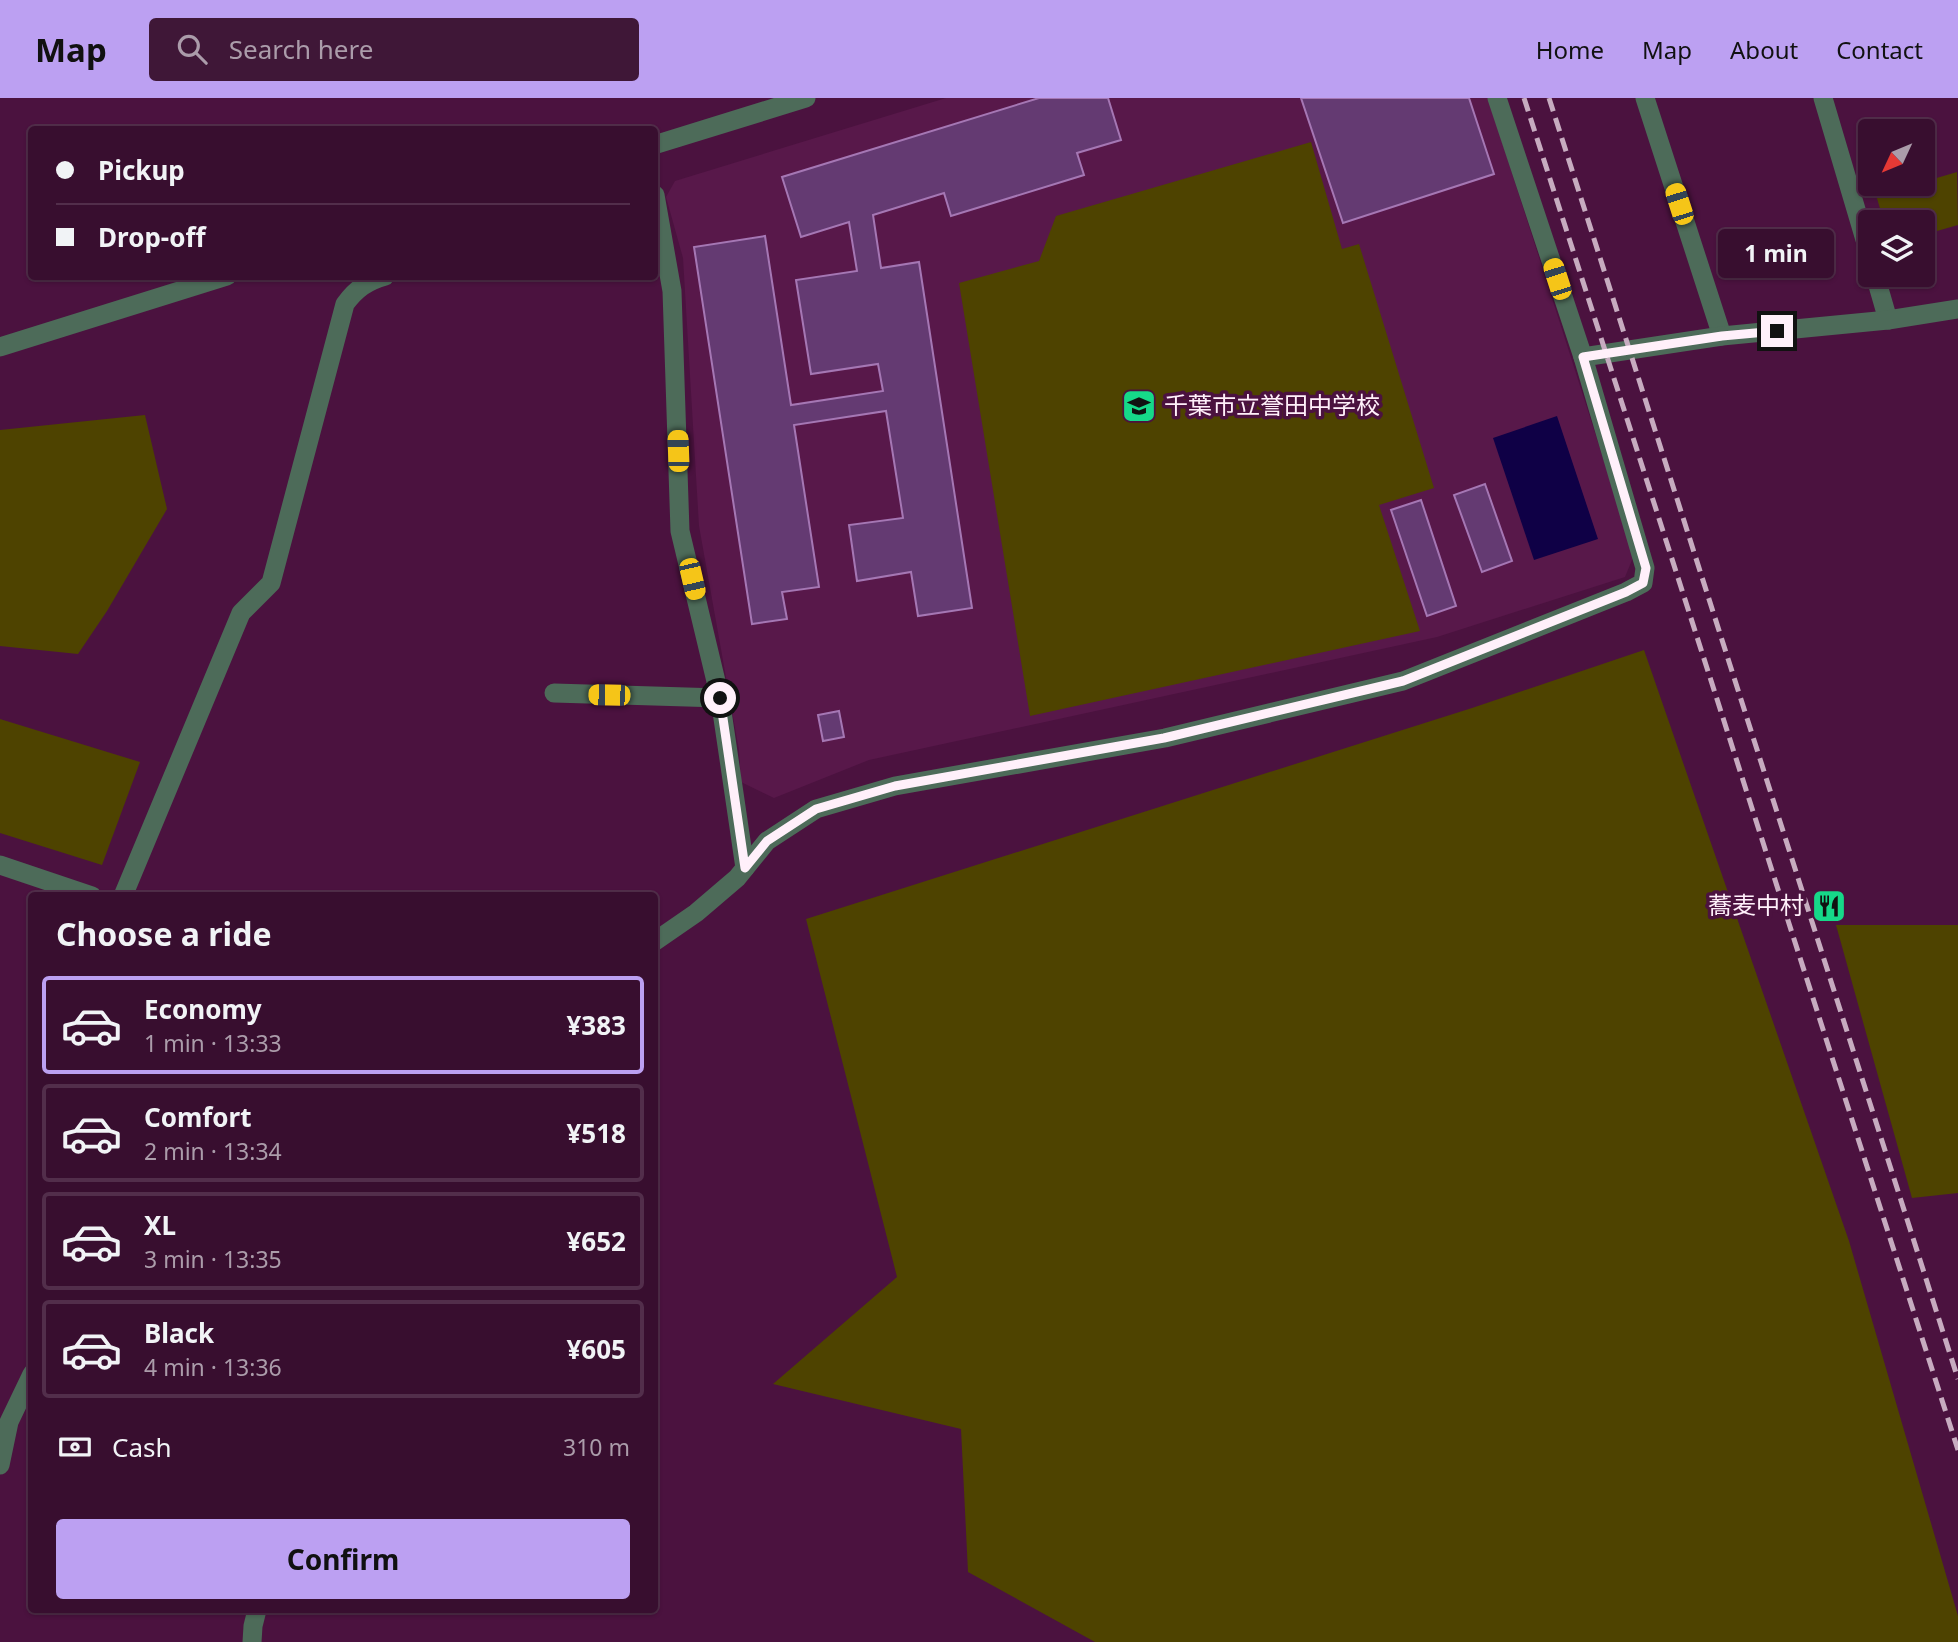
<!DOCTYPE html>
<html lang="en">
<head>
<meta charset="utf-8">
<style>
	body { margin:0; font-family:"Noto Sans","Noto Sans JP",sans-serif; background:#3f1737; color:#f1f3f6; height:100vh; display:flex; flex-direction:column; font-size:26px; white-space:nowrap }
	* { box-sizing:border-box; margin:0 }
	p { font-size:23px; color:#ab9caa }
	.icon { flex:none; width:38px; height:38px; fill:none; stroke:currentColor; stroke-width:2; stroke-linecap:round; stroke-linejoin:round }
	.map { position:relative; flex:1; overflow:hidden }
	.side { position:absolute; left:28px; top:794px; width:630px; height:721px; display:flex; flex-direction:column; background:#380e2f; border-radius:7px; box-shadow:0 2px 5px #0004,0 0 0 2px #522e4b }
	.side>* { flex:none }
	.top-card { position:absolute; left:28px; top:28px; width:630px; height:154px; border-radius:7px; box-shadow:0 2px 5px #0004,0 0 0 2px #522e4b; display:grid; align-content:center; height:154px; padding:0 28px; background:#380e2f }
	.needle { width:46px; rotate:226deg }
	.controls { position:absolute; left:1858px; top:21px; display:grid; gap:14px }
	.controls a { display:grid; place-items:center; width:77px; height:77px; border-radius:7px; background:#380e2f; box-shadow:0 2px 5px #0004,0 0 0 2px #522e4b; font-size:35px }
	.end { position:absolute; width:32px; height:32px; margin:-16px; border:9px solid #fff0fa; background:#111; box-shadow:0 0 0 4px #111 }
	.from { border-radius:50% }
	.bubble { position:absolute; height:49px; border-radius:7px; background:#380e2f; box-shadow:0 2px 5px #0004,0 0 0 2px #522e4b; font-size:23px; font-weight:700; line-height:49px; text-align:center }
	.car { position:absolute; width:21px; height:42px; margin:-21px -10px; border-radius:9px; box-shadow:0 0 5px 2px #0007; background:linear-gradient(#f5c518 24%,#345 0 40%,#f5c518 0 76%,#345 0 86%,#f5c518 0) }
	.top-card b { display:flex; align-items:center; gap:24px; height:66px; font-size:26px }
	.top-card b+b { border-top:2px solid #522e4b }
	.top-card i { width:18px; height:18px; background:#f1f3f6 }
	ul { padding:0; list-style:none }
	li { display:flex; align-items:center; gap:21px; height:98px; margin:0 14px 10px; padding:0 14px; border:4px solid #522e4b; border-radius:7px }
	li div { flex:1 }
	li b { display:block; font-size:26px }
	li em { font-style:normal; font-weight:700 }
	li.current { border-color:#bca0f2 }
	li>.icon { width:63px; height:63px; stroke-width:1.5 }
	h2 { padding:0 28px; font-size:32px; line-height:84px }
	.pay { display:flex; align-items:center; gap:18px; height:77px; padding:0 28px; font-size:26px }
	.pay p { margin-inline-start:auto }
	.cta { display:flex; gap:14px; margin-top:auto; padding:14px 28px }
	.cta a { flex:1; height:80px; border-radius:7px; background:#bca0f2; color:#111; font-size:28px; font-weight:700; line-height:80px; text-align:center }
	header { display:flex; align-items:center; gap:42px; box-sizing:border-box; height:98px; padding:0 35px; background:#bca0f2; color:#111 }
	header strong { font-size:33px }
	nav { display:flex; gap:38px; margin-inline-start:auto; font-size:24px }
	.search { width:490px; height:63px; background:#3f1737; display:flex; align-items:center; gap:18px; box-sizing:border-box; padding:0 24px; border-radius:7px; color:#ab9caa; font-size:26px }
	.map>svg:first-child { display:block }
</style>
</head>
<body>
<header>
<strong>Map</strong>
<div class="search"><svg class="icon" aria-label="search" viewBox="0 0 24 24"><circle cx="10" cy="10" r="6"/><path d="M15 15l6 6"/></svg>Search here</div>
<nav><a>Home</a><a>Map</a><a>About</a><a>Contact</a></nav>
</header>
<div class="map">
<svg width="1958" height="1544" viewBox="0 0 1958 1544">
	<rect width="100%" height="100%" fill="#4b123f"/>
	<path fill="#58184a" d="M946,0H1488L1634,457L1625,479L1437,539L869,662L774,700L741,684L739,652L699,428L683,160L666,99L675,83Z"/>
	<g fill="#4e4300">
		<path d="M1311,44L1342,151L1359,146L1434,390L1379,407L1420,533L1030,618L959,185L1039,163L1056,118Z"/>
		<path d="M1957,74L1958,127L1923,137V124H1884L1876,97L1923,86V84Z"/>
		<path d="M145,317L167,411L107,513L78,556L0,548V332Z"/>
		<path d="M1644,552L1849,1143L1958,1518V1544H1095L968,1474L961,1331L773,1286L897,1179L806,821L1472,610Z"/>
		<path d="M0,621L140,664L102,767L0,735Z"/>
		<path d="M1836,827H1958V1095L1912,1100Z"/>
	</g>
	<path fill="#0f0046" d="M1557,318L1598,441L1534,462L1493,340Z"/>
	<g fill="#643a72" stroke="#a577b4" stroke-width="2">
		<path d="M1039,0H1108L1121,42L1077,55L1084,77L951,118L944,95L873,117L881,170L919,164L972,510L918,518L911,474L857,483L849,427L903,420L886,313L794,327L819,489L782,494L787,521L752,526L694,149L765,138L791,307L883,293L878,266L811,276L796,182L857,173L849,124L801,139L782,79Z"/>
		<path d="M1301,0H1469L1494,76L1343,125Z"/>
		<path d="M1485,386L1512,463L1482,474L1454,397Z"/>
		<path d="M1421,402L1456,508L1427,518L1391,412Z"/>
		<path d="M839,613L844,639L823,643L818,617Z"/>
	</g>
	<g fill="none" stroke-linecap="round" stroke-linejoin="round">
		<g stroke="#4d6b59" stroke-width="19">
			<path d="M1645,0L1722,238"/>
			<path d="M1823,0L1871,162"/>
			<path d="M655,97L672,193L680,433L720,600L745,770"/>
			<path d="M1875,177L1888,222"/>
			<path d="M1583,259L1722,238L1888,222L1958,211"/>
			<path d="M554,595L720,600"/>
			<path d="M0,767L92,798"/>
			<path d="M123,798L241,515L271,485L345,206C356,191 367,183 385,178"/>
			<path d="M654,844L696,815L737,780L767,743L816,711L895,688L1165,640L1403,583L1626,494L1643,485L1645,470L1583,259L1497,0"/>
			<path d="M0,1367L9,1324L32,1276"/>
			<path d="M252,1544L253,1528L257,1512"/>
		</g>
		<g stroke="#4d6b59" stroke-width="19">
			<path d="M654,47L806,0"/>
			<path d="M0,249L227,178"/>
		</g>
		<g stroke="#c7acc0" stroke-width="5" stroke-dasharray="14 7" stroke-linecap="butt">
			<path d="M1524,0L1958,1352"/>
			<path d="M1549,0L1958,1281"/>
		</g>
	</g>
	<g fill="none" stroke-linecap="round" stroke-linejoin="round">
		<path stroke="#fff0fa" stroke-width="9" d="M720,600L745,770L767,743L816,711L895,688L1164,640L1403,583L1626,494L1643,485L1646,470L1583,259L1722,238L1777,233"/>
	</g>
	<defs>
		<g id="school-square" transform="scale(1.75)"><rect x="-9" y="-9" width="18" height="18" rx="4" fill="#16d989" stroke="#4b123f"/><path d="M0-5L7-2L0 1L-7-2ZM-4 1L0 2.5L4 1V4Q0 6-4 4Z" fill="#111"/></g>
		<g id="restaurant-square" transform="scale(1.75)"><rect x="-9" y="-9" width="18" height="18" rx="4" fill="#16d989" stroke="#4b123f"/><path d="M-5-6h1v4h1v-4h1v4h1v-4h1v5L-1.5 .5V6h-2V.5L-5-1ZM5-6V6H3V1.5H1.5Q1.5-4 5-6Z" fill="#111"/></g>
	</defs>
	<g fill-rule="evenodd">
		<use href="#school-square" x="1139" y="308"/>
		<use href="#restaurant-square" x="1829" y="808"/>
	</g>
	<g text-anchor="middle" stroke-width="7" stroke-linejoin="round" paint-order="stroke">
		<g font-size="24" fill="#fff0fa" stroke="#4b123f" text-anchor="start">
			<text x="1164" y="316">千葉市立誉田中学校</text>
			<text x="1804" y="816" text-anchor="end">蕎麦中村</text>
		</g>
	</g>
</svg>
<div class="controls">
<a><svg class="needle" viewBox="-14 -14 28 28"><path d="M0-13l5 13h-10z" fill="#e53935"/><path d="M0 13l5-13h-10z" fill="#ab9caa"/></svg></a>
<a><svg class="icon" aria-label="layers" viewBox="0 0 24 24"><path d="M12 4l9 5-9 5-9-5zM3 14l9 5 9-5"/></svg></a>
</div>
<i class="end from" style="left:720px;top:600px"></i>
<i class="end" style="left:1777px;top:233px"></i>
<div class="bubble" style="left:1718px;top:131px;width:116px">1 min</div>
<i class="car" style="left:1679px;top:106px;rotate:342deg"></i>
<i class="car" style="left:1557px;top:181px;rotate:342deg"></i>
<i class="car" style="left:678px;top:353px;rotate:358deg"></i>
<i class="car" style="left:692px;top:481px;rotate:167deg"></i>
<i class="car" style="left:609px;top:597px;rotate:271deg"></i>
<div class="top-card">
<b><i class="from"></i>Pickup</b>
<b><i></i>Drop-off</b>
</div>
<section class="side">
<h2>Choose a ride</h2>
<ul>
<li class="current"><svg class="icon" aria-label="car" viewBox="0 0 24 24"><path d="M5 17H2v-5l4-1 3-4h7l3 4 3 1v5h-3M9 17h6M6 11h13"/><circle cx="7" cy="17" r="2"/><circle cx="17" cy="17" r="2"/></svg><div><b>Economy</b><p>1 min · 13:33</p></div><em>¥383</em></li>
<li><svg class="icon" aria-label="car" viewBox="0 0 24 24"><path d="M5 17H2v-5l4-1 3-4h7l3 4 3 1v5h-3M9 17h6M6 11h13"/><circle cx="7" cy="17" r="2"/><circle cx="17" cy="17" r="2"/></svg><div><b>Comfort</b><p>2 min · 13:34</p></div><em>¥518</em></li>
<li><svg class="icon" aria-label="car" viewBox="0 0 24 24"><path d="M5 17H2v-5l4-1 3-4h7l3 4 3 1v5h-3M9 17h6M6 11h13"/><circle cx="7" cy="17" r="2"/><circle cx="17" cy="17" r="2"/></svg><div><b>XL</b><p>3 min · 13:35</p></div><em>¥652</em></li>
<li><svg class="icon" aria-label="car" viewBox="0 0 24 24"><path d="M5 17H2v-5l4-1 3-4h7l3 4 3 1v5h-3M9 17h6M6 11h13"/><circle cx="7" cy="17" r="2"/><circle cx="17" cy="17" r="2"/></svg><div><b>Black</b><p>4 min · 13:36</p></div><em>¥605</em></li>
</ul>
<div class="pay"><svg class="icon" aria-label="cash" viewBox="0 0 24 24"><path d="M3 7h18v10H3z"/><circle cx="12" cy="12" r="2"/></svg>Cash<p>310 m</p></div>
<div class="cta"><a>Confirm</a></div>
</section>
</div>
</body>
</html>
